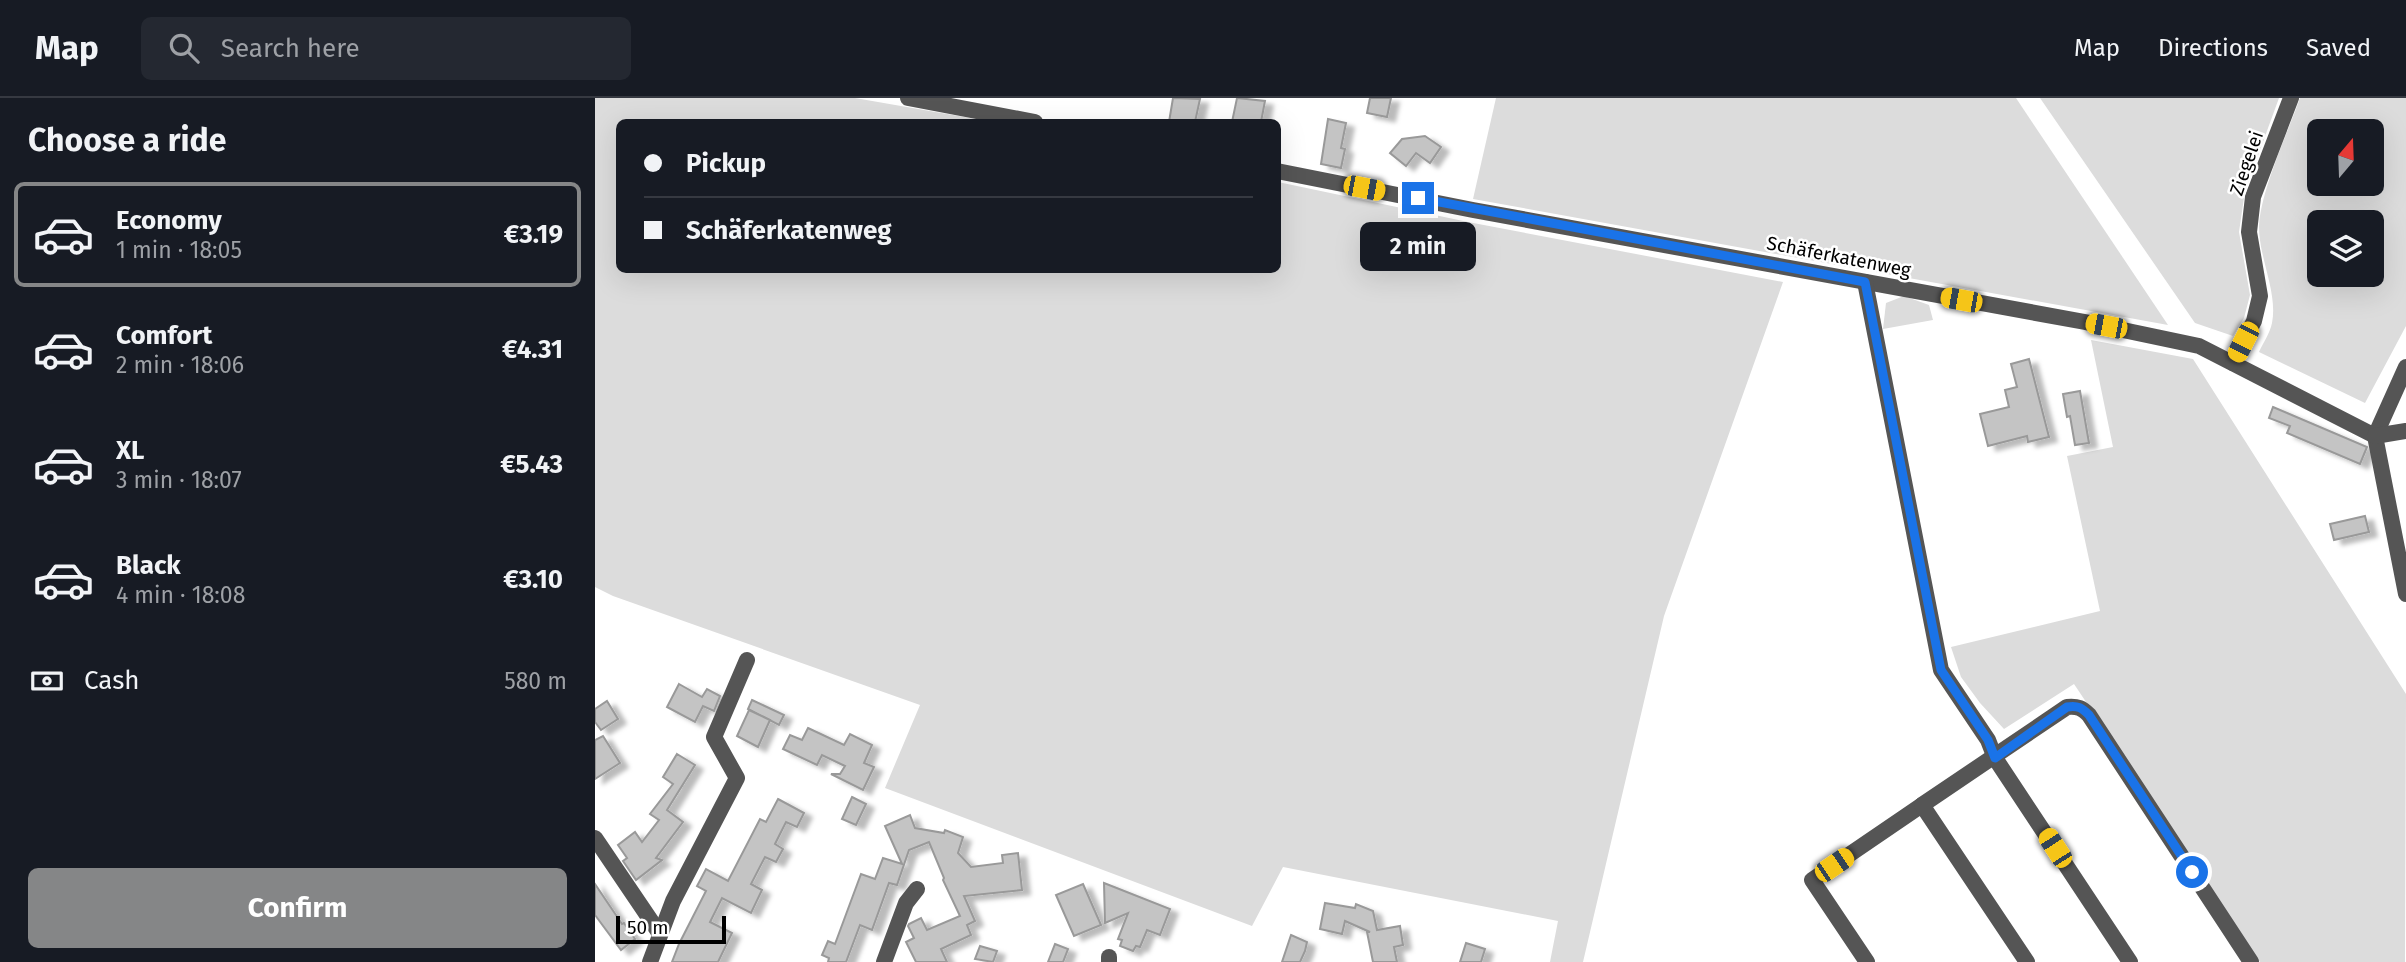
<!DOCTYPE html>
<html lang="en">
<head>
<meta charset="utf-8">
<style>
	body { margin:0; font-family:"Fira Sans",sans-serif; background:#242831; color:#f1f3f6; height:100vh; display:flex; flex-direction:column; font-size:26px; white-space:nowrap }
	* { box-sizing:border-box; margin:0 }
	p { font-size:23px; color:#9ea1a6 }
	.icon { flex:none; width:38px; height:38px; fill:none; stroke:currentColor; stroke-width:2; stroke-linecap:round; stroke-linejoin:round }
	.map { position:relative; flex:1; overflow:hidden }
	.panel { display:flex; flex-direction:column; background:#171b24; width:595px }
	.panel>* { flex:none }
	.top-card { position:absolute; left:21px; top:21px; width:665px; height:154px; border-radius:10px; box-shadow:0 7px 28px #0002; display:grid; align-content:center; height:154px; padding:0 28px; background:#171b24 }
	.needle { width:46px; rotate:19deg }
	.tools { position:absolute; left:1712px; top:21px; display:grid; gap:14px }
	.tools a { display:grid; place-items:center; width:77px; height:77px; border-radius:10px; background:#171b24; box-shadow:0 7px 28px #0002; font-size:35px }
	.scale { position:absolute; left:21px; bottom:18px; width:110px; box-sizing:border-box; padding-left:7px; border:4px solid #000; border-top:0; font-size:19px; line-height:24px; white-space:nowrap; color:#000; -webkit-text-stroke:5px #fff; paint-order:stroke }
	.end { position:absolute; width:32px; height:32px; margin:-16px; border:9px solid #1a73e8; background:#fff; box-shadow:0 0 0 4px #fff }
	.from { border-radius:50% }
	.bubble { position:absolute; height:49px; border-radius:10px; background:#171b24; box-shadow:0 7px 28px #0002; font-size:23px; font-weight:700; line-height:49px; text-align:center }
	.car { position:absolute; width:21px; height:42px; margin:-21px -10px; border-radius:9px; box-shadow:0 0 5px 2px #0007; background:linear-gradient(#f5c518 24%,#345 0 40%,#f5c518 0 76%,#345 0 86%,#f5c518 0) }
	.top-card b { display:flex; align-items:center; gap:24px; height:66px; font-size:26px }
	.top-card b+b { border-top:2px solid #363941 }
	.top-card i { width:18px; height:18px; background:#f1f3f6 }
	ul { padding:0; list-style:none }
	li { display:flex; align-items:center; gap:21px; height:105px; margin:0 14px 10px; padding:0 14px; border:4px solid transparent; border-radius:10px }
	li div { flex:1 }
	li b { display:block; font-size:26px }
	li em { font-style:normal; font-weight:700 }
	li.on { border-color:#858687 }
	li>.icon { width:63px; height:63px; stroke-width:1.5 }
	h2 { padding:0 28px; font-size:32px; line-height:84px }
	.pay { display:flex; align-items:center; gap:18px; height:77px; padding:0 28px; font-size:26px }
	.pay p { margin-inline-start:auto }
	.primary-button { display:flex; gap:14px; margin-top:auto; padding:14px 28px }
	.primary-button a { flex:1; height:80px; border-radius:10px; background:#858687; color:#fff; font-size:28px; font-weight:700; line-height:80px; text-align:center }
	header { display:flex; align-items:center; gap:42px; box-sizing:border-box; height:98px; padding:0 35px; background:#171b24; border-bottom:2px solid #363941 }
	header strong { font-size:33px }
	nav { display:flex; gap:38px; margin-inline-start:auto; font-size:24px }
	.search { width:490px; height:63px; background:#242831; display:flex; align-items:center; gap:18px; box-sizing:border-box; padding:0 24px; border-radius:10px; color:#9ea1a6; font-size:26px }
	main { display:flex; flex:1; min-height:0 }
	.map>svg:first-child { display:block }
</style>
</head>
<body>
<header>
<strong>Map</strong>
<div class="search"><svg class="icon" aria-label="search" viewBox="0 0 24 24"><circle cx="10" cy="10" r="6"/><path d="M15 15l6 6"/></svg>Search here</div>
<nav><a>Map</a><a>Directions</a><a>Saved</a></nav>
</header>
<main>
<section class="panel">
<h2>Choose a ride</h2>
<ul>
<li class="on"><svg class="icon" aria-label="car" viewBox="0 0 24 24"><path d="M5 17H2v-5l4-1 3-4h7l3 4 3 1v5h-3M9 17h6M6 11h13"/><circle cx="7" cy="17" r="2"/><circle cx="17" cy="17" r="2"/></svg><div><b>Economy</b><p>1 min · 18:05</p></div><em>€3.19</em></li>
<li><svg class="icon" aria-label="car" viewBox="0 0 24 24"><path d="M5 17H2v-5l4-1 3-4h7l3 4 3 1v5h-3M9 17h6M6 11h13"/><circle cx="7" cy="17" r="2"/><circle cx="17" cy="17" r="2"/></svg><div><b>Comfort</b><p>2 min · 18:06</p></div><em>€4.31</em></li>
<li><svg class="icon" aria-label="car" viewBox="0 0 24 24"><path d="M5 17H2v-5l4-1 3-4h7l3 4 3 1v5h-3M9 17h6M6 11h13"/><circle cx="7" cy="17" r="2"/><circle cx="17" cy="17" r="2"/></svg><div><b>XL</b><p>3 min · 18:07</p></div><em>€5.43</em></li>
<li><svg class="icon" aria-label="car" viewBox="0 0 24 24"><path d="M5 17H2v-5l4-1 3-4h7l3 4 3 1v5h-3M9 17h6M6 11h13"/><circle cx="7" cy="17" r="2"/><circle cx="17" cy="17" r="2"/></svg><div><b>Black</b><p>4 min · 18:08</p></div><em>€3.10</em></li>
</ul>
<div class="pay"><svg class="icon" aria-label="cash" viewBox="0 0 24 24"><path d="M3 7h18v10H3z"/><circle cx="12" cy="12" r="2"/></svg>Cash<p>580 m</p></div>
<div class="primary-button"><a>Confirm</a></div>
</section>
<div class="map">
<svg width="1811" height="864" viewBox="0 0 1811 864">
	<defs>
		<filter id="shadow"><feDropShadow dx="8" dy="4.5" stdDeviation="2" flood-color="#0004"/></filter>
	</defs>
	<rect width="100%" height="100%" fill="#fff"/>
	<g fill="#dcdcdc" fill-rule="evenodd">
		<path d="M0,0H260L398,24H24V172H682L683,84L873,124L1188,184L1069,518L988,864H955L963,823L688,769L657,828L290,690L325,607L18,498L0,489Z"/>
		<path d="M901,0H1421L1573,227L878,101Z"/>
		<path d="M1445,0H1684L1650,93L1644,134L1655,197L1649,220L1638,238L1600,225Z"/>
		<path d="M1705,0H1811V228L1770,305L1664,254C1668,245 1675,235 1677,225C1683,195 1664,160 1664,129C1665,94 1693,34 1705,0ZM1724,33H1776V86H1724ZM1724,124H1776V177H1724Z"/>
		<path d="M1309,198L1334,207L1338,222L1288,231L1291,205Z"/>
		<path d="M1496,242L1598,261L1811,596L1810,864H1665L1479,586L1409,631L1385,605L1366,579L1356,549L1505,513L1472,358L1518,349Z"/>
	</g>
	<g fill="#c4c4c4" stroke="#999" stroke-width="2" filter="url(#shadow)">
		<path d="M578,0L605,1L600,24H574Z"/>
		<path d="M642,0L670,3L666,24H637Z"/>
		<path d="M775,0H796L792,19L772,15Z"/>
		<path d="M733,21L751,25L746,50L750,51L746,70L726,66Z"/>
		<path d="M830,38L846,49L835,65L821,55L811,68L795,55L807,41Z"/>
		<path d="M1434,261L1454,339L1433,344L1432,338L1393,348L1385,316L1414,309L1410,292L1422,289L1416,266Z"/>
		<path d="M1485,293L1494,345L1480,347L1475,318L1472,319L1468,296Z"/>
		<path d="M1678,309L1772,349L1765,366L1692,335L1695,328L1674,320Z"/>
		<path d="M1770,418L1774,434L1739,442L1735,426Z"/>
		<path d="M84,586L107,599L112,591L125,598L119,613L108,608L100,624L72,609Z"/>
		<path d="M157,602L189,617L184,627L153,611Z"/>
		<path d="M12,603L23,621L6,632L0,624V611Z"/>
		<path d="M154,612L175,622L163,649L142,638Z"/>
		<path d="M213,630L249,647L255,636L277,647L269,665L279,669L268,692L236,676H245L250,668L227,657L222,667L188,651L195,637L207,642Z"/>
		<path d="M8,638L25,665L0,681V642Z"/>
		<path d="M82,656L100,667L72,712L88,724L61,760L67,762L41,782L28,763L32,760L23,747L40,734L47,744L64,722L55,716L78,686L68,679Z"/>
		<path d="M257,699L271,706L261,727L247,721Z"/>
		<path d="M183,701L209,715L202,729L191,724L180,746L188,751L181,764L170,759L156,786L167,792L156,815L127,800L115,824L137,835L123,864H77L84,846L111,793L102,788L111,771L133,783L165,721L171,724Z"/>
		<path d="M315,717L320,730L349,735L350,732L368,739L363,755L376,769L408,765L407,757L423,755L427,792L369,798L380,823L372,827L376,837L346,851L352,864H321L311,844L319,840L313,828L314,826L326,820L332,832L365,818L348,782L349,780L334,744L314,752L302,787L294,785L277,832L265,827L251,864H233L234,860L227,857L233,843L240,846L266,776L280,781L288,760L307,766L290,728Z"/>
		<path d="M509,785L575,811L565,837L552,832L545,849L541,848L538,853L525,848L527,842L523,841L533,815L510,825Z"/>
		<path d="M0,786L27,826L29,825L40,841L26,852L0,817Z"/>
		<path d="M488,786L506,827L479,838L461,797Z"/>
		<path d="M730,805L760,810L761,806L778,813L782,832L805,828L808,847L799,849L802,864H778L772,834H775L750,823L747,836L725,831Z"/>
		<path d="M696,837L712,844L710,853L705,864H687Z"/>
		<path d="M871,845L890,851L886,864H865Z"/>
		<path d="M460,846L473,851L468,864H453Z"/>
		<path d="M385,848L402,853L398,864L380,861Z"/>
	</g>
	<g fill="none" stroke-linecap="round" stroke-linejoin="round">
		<g stroke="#555" stroke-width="16">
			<path d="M313,0L440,24"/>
			<path d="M682,73L878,112L1490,224L1604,248L1780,338"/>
			<path d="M1270,184L1346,572L1393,642L1400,660L1535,864"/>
			<path d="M1638,265L1659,223L1665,198L1654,134L1658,99L1696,0"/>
			<path d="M1780,338L1811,496"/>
			<path d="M1780,338L1811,269"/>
			<path d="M1780,338L1811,333"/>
			<path d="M0,740L65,836"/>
			<path d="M55,864L78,803L142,680L119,639L152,562"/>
			<path d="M289,864L311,805L322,791"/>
			<path d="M514,864V859"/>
			<path d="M1272,864L1217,782L1327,707"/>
			<path d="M1432,864L1327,707L1472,609C1483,608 1487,610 1494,617L1656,864"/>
		</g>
	</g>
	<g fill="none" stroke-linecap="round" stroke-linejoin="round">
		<path stroke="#1a73e8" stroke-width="9" d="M823,100L1270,184L1346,572L1393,642L1400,660L1472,609C1483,607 1487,610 1494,617L1597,774"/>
	</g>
	<g text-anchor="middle" stroke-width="5" stroke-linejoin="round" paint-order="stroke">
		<g font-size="19" fill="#000" stroke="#fff">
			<text transform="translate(1651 65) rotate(-71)" y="7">Ziegelei</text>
			<text transform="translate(1244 158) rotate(11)" y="7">Schäferkatenweg</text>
		</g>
	</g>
</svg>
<div class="tools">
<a><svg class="needle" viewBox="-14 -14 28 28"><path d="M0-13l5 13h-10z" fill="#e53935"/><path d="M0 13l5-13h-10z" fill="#9ea1a6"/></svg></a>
<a><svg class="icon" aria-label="layers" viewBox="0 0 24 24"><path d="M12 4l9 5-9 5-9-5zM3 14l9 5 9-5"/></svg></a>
</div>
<div class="scale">50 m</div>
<i class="end from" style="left:1597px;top:774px"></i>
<i class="end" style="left:823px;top:100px"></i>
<div class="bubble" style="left:765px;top:124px;width:116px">2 min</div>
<i class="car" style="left:769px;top:90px;rotate:101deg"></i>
<i class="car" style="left:1366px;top:202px;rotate:280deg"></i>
<i class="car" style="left:1511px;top:228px;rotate:281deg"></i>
<i class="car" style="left:1648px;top:244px;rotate:207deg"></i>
<i class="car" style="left:1460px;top:750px;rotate:327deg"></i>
<i class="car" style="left:1239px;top:767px;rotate:56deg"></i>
<div class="top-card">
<b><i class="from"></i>Pickup</b>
<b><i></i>Schäferkatenweg</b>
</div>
</div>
</main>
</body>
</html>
